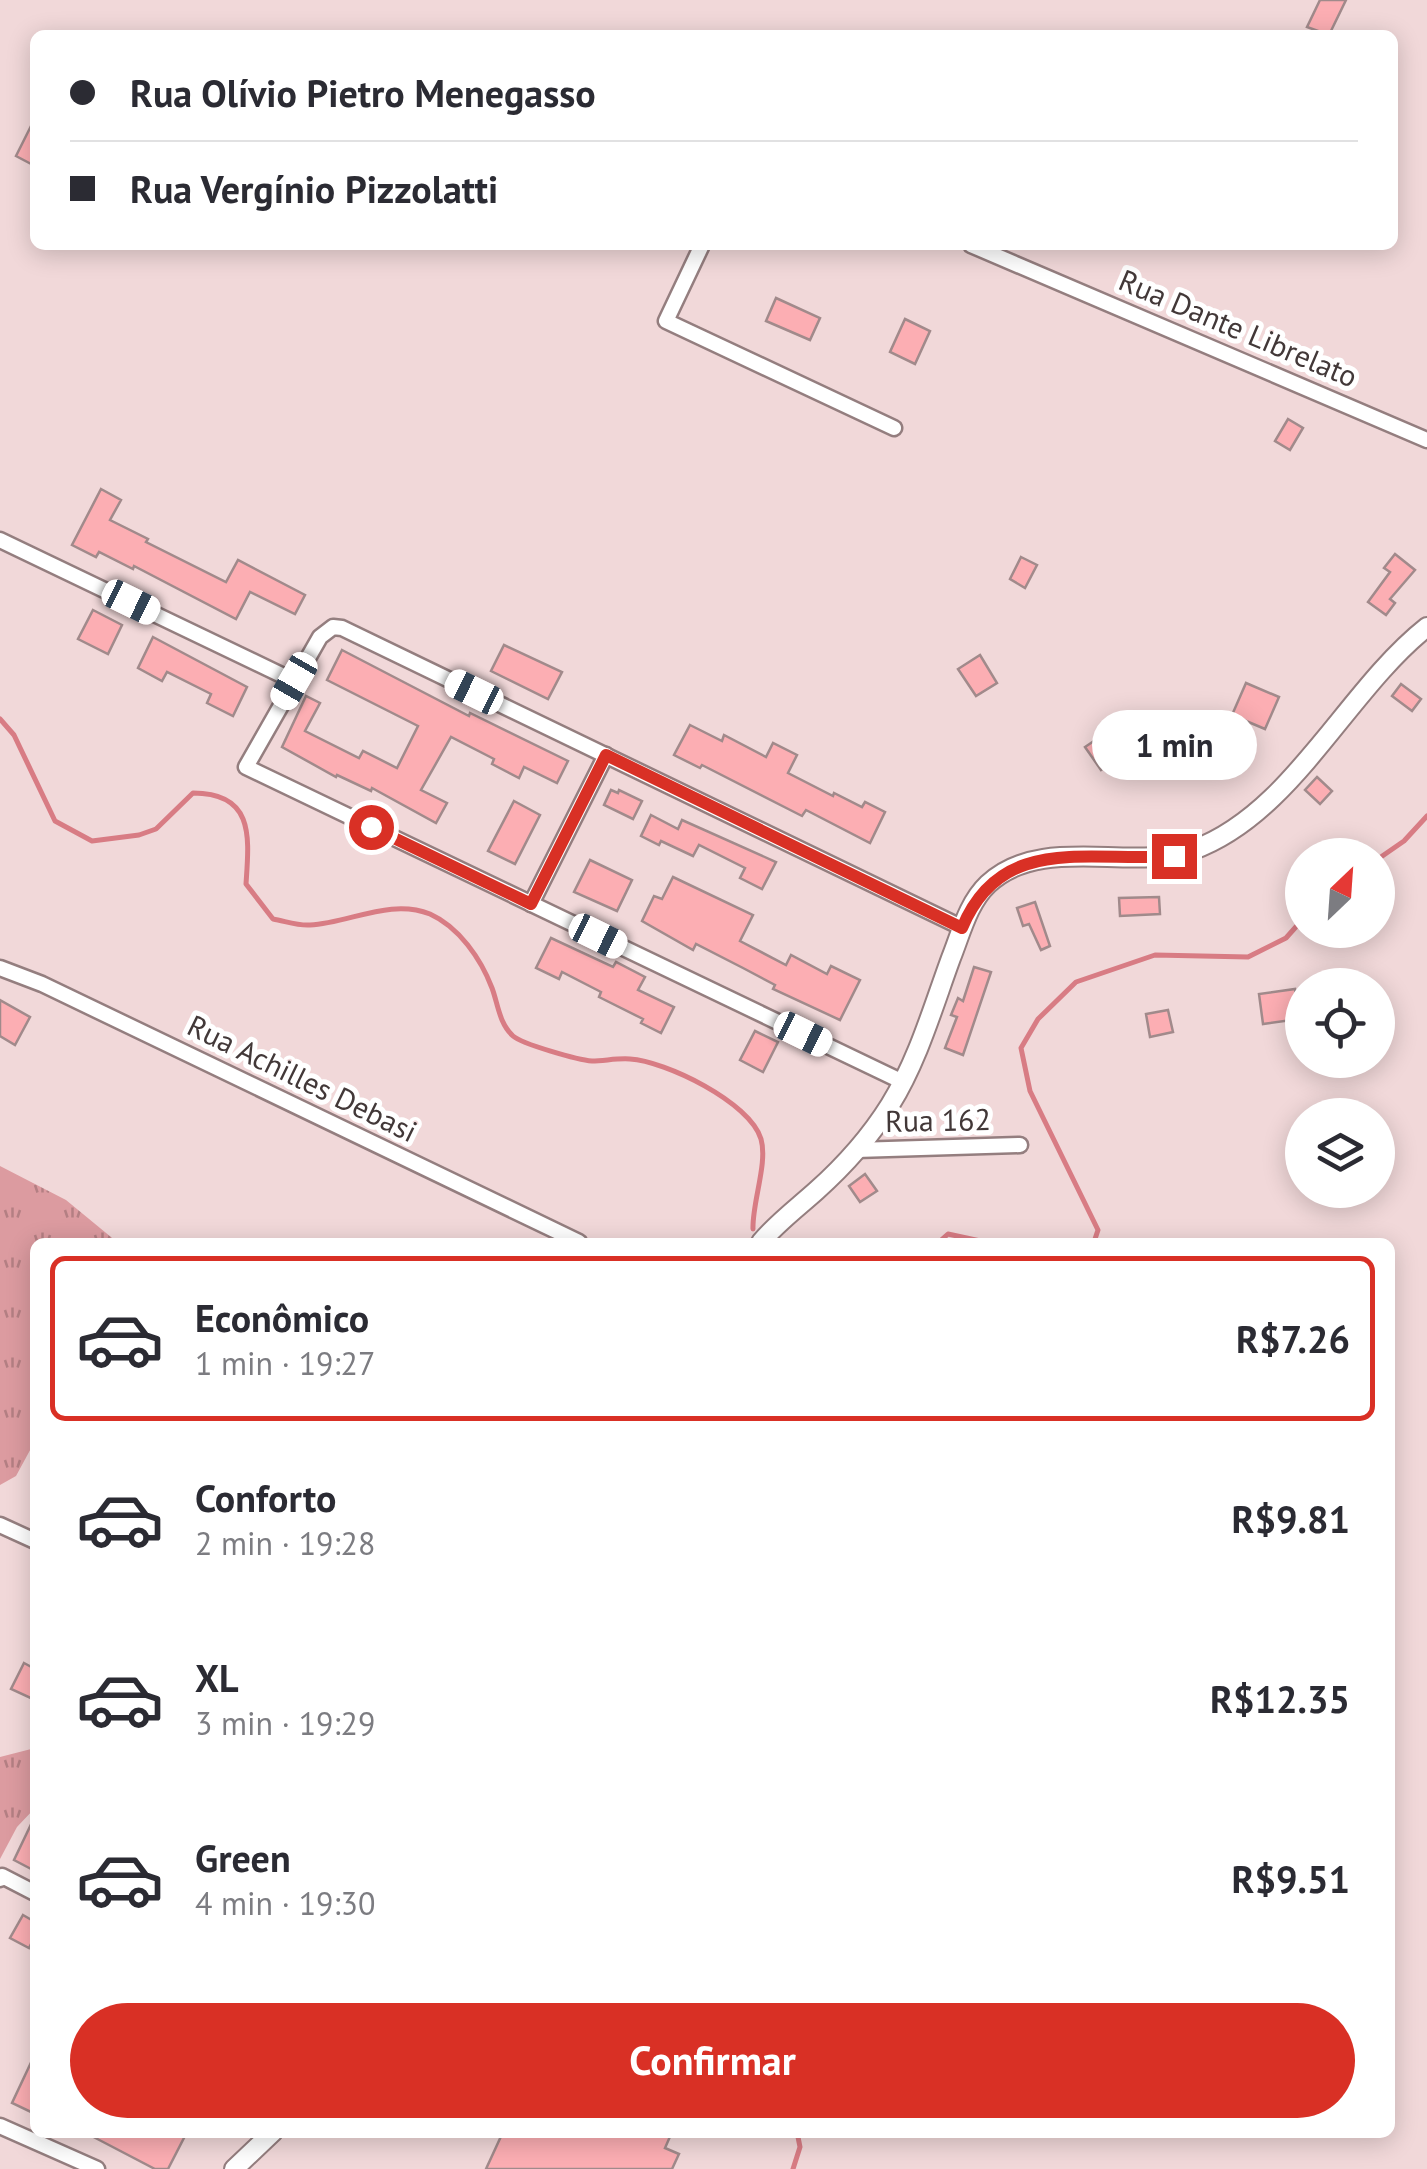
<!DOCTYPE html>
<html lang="pt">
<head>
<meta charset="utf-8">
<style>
	body { margin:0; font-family:"PT Sans",sans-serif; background:#f7f7f7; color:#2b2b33; height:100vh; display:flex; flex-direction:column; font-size:38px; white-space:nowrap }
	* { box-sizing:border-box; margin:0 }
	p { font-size:32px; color:#7c7c81 }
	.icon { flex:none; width:55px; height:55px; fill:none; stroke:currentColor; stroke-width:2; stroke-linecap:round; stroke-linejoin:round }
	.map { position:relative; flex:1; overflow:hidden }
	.side { position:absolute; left:30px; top:1238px; width:1365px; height:900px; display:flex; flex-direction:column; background:#fff; border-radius:15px; box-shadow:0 5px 25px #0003 }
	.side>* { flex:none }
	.guide { position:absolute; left:30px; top:30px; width:1368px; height:220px; border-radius:15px; box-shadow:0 5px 25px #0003; display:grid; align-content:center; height:220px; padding:0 40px; background:#fff }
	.needle { width:65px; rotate:25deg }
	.tools { position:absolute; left:1285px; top:838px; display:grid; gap:20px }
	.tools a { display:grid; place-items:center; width:110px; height:110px; border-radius:50%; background:#fff; box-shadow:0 5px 25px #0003; font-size:50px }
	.end { position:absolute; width:45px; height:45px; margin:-22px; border:12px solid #d93025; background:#fff; box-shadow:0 0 0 5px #fff }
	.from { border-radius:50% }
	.bubble { position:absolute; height:70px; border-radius:35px; background:#fff; box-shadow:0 5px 25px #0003; font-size:32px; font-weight:700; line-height:70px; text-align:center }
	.car { position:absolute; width:30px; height:60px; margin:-30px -15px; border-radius:12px; box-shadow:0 0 8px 2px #0007; background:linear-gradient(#fff 24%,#345 0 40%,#fff 0 76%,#345 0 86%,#fff 0) }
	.guide b { display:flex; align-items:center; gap:35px; height:95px; font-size:38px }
	.guide b+b { border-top:2px solid #e1e1e2 }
	.guide i { width:25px; height:25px; background:#2b2b33 }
	ul { padding:18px 0 0; list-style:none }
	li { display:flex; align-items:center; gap:30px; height:165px; margin:0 20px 15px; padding:0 20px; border:5px solid transparent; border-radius:15px }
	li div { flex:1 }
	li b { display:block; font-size:38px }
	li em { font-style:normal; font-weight:700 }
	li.on { border-color:#d93025 }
	li>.icon { width:90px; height:90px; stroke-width:1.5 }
	.primary-button { display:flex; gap:20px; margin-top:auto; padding:20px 40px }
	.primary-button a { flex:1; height:115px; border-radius:60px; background:#d93025; color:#fff; font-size:40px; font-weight:700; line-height:115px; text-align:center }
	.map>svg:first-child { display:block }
</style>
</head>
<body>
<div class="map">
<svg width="1427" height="2169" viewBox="0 0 1427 2169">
	<defs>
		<pattern id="grass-tufts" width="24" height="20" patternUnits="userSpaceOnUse" patternTransform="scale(2.5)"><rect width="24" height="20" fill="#dc9ba0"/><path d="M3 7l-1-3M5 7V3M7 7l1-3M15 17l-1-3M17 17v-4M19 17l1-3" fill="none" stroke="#b47f83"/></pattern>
	</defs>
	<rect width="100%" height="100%" fill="#f1d8d9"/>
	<g fill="url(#grass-tufts)">
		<path d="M0,1166L66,1200L117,1242H35V1441L16,1476L0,1485Z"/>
		<path d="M35,1748V1808L17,1827L0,1859V1757Z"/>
	</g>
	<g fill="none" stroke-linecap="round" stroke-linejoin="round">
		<g stroke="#d87c84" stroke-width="5">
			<path d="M0,719L14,735L55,821L92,841L139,835L156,829L193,793C255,793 249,838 246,884L273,919C285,921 298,926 310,925C350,923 390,898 430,914C459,927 481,959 492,988C498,1004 499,1023 513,1036C522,1044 578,1060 592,1061C604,1061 617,1058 630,1059C665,1061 750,1102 761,1139C768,1163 752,1203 753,1229"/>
			<path d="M1378,859L1404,841L1427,816"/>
			<path d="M939,1242L948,1234L985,1242"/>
			<path d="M1094,1242L1098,1230L1030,1091L1021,1048L1038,1019L1076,982L1155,955L1248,957L1286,938L1302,920"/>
			<path d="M793,2169L800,2147L797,2132"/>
		</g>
	</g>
	<g fill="#fcaeb3" stroke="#a18a8b" stroke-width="2.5">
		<path d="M1320,0H1346L1329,35L1307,27Z"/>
		<path d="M35,118V166L16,156Z"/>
		<path d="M776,298L820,318L810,340L766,321Z"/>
		<path d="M905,319L930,331L915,364L890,352Z"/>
		<path d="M1288,419L1303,428L1290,450L1275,441Z"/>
		<path d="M101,489L121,500L110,520L148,539L146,542L226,582L238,560L305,595L295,614L250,592L236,619L134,566L133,569L99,552L96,557L72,545Z"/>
		<path d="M1395,554L1415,570L1390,599L1395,603L1386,615L1368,602L1390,572L1384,568Z"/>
		<path d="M1021,557L1037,565L1025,588L1010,579Z"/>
		<path d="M93,610L122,625L108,654L78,639Z"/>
		<path d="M153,637L247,687L233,716L207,703L211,694L167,672L162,681L138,668Z"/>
		<path d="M504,645L562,672L548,699L491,671Z"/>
		<path d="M342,650L469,716L470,713L568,761L557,783L524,767L519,778L492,764L494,759L451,737L421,790L447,803L436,823L372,788L371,791L337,775L336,777L282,747L306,696L320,703L305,731L359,758L363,751L397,768L418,726L327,680Z"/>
		<path d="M980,655L997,683L976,696L958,669Z"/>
		<path d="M1246,683L1279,697L1265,729L1232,715Z"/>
		<path d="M1401,684L1421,699L1412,711L1392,696Z"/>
		<path d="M1122,722L1138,744L1101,770L1085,747Z"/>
		<path d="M690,725L722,741L724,735L766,757L773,743L797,755L788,773L833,796L834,793L862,807L865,802L885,812L870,843L806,810L802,816L702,765L700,768L674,755Z"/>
		<path d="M1317,777L1332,791L1320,804L1305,790Z"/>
		<path d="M611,790L618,793L619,790L642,801L633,819L604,805Z"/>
		<path d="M514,801L540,815L515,864L488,851Z"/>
		<path d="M651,815L678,829L682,820L776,862L762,889L740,878L745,868L699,845L693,856L661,841L659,845L641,836Z"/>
		<path d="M590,860L632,880L617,911L574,892Z"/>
		<path d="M673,877L753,915L740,941L786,965L791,955L827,974L831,966L860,980L840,1020L773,989L775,985L743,968L696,944L693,950L642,921L654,896L662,899Z"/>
		<path d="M1159,897L1160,914L1120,916L1119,898Z"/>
		<path d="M1035,902L1050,946L1041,950L1029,924L1023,926L1017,908Z"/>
		<path d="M551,938L613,967L616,962L645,977L638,990L674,1007L661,1033L641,1023L643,1019L599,997L601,992L562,972L559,979L536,968Z"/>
		<path d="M974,967L991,972L963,1055L945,1048L957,1017L951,1015L958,998L963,1001Z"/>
		<path d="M1295,989L1299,1019L1263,1024L1259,994Z"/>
		<path d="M0,1000L30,1017L15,1045L0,1036Z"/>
		<path d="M1168,1010L1173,1032L1150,1037L1146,1014Z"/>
		<path d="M755,1031L778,1042L763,1072L740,1060Z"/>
		<path d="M865,1174L877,1191L860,1202L849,1186Z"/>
		<path d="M24,1663L35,1669V1700L11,1689Z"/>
		<path d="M35,1816V1871L14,1860Z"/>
		<path d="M23,1915L35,1922V1936L29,1948L10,1938Z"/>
		<path d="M35,2054V2103L31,2112L12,2103Z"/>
		<path d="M84,2132H187L168,2169H155Z"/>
		<path d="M503,2132H672L665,2148L679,2154L672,2169H486Z"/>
	</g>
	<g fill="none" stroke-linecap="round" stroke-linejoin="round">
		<g stroke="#947e7f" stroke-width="19">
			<g id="minor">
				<path d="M702,245L666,321L894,428"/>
				<path d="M971,245L1427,440"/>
				<path d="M0,540L294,681"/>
				<path d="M531,904L606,755"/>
				<path d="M0,968L42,984L579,1242"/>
				<path d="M903,1082L246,767L320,637L333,627L342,628L963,928"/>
				<path d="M856,1150L1020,1145"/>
				<path d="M0,1525L35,1541"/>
				<path d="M0,1879L2,1876L35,1893"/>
				<path d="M0,2126L97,2169"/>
			</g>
		</g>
		<g stroke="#947e7f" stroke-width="22">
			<g id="tertiary">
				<path d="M761,1242C777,1223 797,1208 816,1191C844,1166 870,1137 890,1105C918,1060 933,1007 951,958C961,933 968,903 988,884C1042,834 1129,872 1193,850C1292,814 1346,691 1427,627"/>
				<path d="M234,2169L273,2132"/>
			</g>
		</g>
		<use href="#minor" stroke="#fff" stroke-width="14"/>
		<use href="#tertiary" stroke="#fff" stroke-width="18"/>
	</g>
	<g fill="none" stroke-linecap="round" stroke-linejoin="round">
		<path stroke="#d93025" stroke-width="12" d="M371,827L531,904L606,755L962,928C1002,832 1091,863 1174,856"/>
	</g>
	<g text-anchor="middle" stroke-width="10" stroke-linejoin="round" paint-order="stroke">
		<g font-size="30" fill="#423838" stroke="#fff">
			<text transform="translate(1238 329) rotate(23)" y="10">Rua Dante Librelato</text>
			<text transform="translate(302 1079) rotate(26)" y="10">Rua Achilles Debasi</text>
			<text transform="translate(938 1121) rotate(-1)" y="10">Rua 162</text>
		</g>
	</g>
</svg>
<div class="tools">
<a><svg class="needle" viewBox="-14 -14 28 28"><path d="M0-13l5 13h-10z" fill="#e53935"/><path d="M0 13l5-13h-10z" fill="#7c7c81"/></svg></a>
<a><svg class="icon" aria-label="locate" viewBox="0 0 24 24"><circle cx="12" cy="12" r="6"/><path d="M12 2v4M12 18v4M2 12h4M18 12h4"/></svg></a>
<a><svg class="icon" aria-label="layers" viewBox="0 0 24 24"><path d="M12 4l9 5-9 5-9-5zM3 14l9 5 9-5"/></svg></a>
</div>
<i class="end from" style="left:371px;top:827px"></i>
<i class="end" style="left:1174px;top:856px"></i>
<div class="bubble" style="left:1092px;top:710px;width:165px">1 min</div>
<i class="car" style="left:131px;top:602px;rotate:116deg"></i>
<i class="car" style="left:294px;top:681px;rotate:210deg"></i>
<i class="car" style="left:474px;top:692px;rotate:296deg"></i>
<i class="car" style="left:598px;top:936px;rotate:116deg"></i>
<i class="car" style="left:803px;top:1034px;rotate:116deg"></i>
<div class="guide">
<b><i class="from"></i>Rua Olívio Pietro Menegasso</b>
<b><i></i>Rua Vergínio Pizzolatti</b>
</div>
<section class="side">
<ul>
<li class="on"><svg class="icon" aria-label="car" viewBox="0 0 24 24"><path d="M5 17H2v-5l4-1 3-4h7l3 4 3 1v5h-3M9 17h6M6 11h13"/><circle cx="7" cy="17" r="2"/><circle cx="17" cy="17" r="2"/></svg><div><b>Econômico</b><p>1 min · 19:27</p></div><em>R$7.26</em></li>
<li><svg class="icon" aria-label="car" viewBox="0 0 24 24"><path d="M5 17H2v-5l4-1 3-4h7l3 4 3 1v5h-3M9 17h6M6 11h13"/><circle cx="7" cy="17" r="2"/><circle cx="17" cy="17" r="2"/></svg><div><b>Conforto</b><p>2 min · 19:28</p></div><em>R$9.81</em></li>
<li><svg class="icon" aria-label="car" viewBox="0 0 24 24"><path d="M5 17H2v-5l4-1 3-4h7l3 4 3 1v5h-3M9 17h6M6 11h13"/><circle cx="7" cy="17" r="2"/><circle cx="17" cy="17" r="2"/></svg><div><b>XL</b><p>3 min · 19:29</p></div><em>R$12.35</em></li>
<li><svg class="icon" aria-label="car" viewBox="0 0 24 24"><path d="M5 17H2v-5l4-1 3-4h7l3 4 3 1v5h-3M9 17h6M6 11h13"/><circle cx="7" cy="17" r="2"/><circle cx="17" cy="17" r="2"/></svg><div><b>Green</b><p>4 min · 19:30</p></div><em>R$9.51</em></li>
</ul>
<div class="primary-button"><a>Confirmar</a></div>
</section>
</div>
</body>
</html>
